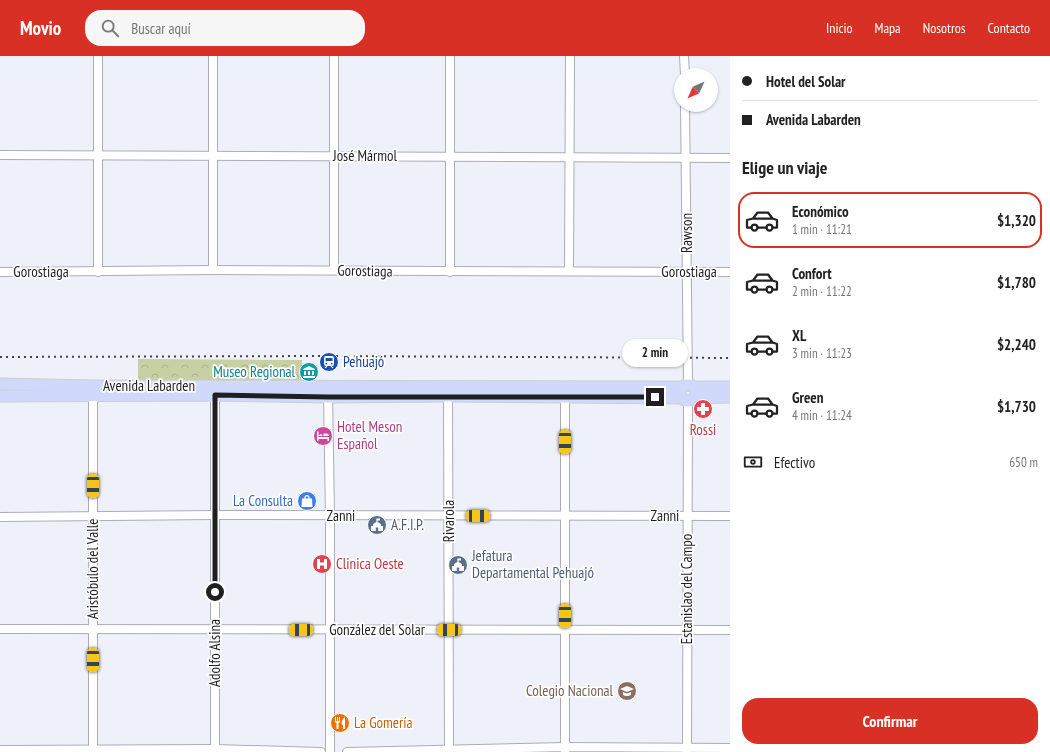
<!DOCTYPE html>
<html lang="es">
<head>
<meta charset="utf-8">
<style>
	body { margin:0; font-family:"PT Sans Narrow",sans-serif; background:#f6f6f6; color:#222; height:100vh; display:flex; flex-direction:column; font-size:15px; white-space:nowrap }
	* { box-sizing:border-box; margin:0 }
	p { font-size:13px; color:#767676 }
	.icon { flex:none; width:22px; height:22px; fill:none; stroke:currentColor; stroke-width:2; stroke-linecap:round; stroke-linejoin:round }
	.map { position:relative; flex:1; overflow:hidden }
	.sheet { display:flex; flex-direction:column; background:#fff; width:320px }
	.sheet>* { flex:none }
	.hud { display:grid; align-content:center; height:88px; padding:0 12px; background:#fff }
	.needle { width:26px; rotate:225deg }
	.tools { position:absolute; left:674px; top:12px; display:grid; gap:8px }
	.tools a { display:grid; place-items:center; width:44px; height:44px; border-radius:50%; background:#fff; box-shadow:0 1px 3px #0004; font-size:20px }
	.end { position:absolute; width:18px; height:18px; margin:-9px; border:5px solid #1f1f23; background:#fff; box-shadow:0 0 0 2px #fff }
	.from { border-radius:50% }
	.bubble { position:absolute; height:28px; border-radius:14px; background:#fff; box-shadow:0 1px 3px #0004; font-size:13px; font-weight:600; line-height:28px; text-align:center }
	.car { position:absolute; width:12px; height:24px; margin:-12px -6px; border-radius:5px; box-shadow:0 0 3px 1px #0007; background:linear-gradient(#f5c518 24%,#345 0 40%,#f5c518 0 76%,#345 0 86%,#f5c518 0) }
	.hud b { display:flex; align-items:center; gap:14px; height:38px; font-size:15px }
	.hud b+b { border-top:1px solid #e0e0e0 }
	.hud i { width:10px; height:10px; background:#222 }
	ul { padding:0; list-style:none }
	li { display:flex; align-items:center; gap:12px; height:56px; margin:0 8px 6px; padding:0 4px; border:2px solid transparent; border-radius:16px }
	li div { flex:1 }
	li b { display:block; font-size:15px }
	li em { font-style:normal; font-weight:600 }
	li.current { border-color:#d93025 }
	li>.icon { width:36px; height:36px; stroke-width:1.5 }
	h2 { padding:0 12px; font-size:18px; line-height:48px }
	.pay { display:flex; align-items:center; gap:10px; height:44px; padding:0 12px; font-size:15px }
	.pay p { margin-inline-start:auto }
	.cta { display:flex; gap:8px; margin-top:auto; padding:8px 12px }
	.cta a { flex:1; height:46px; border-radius:16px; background:#d93025; color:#fff; font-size:16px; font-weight:600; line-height:46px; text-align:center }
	header { display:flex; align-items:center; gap:24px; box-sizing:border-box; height:56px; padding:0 20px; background:#d93025; color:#fff }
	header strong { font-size:19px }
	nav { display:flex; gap:22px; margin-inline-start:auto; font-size:14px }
	.search { width:280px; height:36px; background:#f6f6f6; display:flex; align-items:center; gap:10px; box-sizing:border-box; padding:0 14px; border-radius:16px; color:#767676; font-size:15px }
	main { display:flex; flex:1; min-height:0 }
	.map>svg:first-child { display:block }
</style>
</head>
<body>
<header>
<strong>Movio</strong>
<div class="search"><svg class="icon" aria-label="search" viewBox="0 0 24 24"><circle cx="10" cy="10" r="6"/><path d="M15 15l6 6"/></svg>Buscar aquí</div>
<nav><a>Inicio</a><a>Mapa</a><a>Nosotros</a><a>Contacto</a></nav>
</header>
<main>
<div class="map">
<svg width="730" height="696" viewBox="0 0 730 696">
	<defs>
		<pattern id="park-crowns" width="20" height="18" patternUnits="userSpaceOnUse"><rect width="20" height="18" fill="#c7d0a2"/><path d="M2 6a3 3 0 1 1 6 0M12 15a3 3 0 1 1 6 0" fill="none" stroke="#aab28b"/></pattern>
	</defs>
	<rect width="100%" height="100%" fill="#eff1fa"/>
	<path fill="url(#park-crowns)" d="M138,303L302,304L301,327L138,325Z"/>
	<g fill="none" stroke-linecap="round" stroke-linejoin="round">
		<g stroke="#abacb5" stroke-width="10">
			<g id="minor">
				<path d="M213,0V214"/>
				<path d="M450,0V216"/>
				<path d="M684,0L685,19"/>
				<path d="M685,49L688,329"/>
				<path d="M0,99L730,102"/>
				<path d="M334,214V0"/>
				<path d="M569,215L570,0"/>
				<path d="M0,216L213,214L730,216"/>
				<path d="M98,216V0"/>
				<path d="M93,335V696"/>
				<path d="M215,335V696"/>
				<path d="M448,335L449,696"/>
				<path d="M565,336V696"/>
				<path d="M328,337L330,461V696"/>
				<path d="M0,461L215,459L730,460"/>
				<path d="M0,573L730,574"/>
				<path d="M0,694L215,693L321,696"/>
				<path d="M687,695L688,346"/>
				<path d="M347,696L565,691L730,692"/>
			</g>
		</g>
		<g stroke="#cececf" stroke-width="13">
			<g id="major">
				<path d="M0,328L93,330L682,331"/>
				<circle cx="688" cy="337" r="8"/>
				<path d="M694,331H730"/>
				<path d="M0,340L215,339L328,341L448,340L681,342"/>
				<path d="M695,342L730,341"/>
			</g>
		</g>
		<use href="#minor" stroke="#fff" stroke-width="8"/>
		<use href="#major" stroke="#d0d9fb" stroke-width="11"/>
		<path stroke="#424348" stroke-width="2" stroke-dasharray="2 4" stroke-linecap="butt" d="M0,301L328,300L730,302"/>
	</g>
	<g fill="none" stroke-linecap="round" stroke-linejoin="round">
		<path stroke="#1f1f23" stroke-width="5" d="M215,536V339L328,341H655"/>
	</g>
	<defs>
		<g id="station-disc" transform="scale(1)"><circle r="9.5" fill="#1a4fb4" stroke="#fff"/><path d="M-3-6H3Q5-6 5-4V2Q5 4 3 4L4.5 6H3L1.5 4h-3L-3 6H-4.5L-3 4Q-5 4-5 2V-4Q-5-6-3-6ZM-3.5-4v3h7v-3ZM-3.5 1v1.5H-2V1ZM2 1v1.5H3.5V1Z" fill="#fff"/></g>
		<g id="museum-disc" transform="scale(1)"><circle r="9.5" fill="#0f9aa8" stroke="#fff"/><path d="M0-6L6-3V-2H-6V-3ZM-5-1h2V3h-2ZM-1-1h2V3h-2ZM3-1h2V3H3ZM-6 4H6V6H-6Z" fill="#fff"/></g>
		<g id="pharmacy-disc" transform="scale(1)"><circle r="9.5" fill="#e0444e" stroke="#fff"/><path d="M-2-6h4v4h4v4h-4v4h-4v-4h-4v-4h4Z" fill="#fff"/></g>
		<g id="hotel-disc" transform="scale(1)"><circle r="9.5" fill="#d1479c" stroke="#fff"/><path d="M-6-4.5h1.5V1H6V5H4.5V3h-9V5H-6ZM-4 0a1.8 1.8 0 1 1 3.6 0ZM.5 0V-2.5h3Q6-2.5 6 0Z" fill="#fff"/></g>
		<g id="shop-disc" transform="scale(1)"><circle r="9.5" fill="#3f7fe0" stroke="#fff"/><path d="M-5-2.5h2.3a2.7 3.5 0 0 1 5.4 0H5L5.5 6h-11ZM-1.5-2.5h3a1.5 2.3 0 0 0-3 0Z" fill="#fff"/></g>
		<g id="civic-disc" transform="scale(1)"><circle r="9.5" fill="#5c6f8a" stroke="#fff"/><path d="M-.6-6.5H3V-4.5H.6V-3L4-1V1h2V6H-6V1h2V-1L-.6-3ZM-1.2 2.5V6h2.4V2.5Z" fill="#fff"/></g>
		<g id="hospital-disc" transform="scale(1)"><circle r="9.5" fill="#e0444e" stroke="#fff"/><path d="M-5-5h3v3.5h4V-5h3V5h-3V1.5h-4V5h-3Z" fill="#fff"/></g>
		<g id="school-disc" transform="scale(1)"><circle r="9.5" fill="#8d6e63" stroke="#fff"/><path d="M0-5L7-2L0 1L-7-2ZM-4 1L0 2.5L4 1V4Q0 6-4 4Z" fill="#fff"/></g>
		<g id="restaurant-disc" transform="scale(1)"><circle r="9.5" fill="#e8710a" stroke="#fff"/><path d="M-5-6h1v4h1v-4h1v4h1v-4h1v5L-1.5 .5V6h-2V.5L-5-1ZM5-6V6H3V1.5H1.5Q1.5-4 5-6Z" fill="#fff"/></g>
	</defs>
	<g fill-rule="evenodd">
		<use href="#station-disc" x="329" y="306"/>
		<use href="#museum-disc" x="309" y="316"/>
		<use href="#pharmacy-disc" x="703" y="353"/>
		<use href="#hotel-disc" x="323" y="380"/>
		<use href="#shop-disc" x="307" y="445"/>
		<use href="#civic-disc" x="377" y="469"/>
		<use href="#hospital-disc" x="322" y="508"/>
		<use href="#civic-disc" x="458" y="509"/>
		<use href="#school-disc" x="627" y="635"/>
		<use href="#restaurant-disc" x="340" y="667"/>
	</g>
	<g text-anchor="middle" stroke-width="3.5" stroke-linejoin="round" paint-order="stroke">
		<g font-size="15" fill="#1f1f23" stroke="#fff">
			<text x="365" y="105">José Mármol</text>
			<text transform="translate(687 177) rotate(-90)" y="5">Rawson</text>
			<text transform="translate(365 215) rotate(1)" y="5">Gorostiaga</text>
			<text x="41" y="221">Gorostiaga</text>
			<text x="689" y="221">Gorostiaga</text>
			<text x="149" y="335">Avenida Labarden</text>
			<text x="341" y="465">Zanni</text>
			<text x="665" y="465">Zanni</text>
			<text transform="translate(449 465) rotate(-90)" y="5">Rivarola</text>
			<text transform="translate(93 513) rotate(-90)" y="5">Aristóbulo del Valle</text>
			<text transform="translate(687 533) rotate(-90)" y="5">Estanislao del Campo</text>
			<text x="377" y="579">González del Solar</text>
			<text transform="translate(215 597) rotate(-90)" y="5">Adolfo Alsina</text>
		</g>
		<g font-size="15" fill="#164399" stroke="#fff" text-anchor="start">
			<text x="343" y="311">Pehuajó</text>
		</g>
		<g font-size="15" fill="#0d838f" stroke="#fff" text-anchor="end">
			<text x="295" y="321">Museo Regional</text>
		</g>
		<g font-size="15" fill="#b23c85" stroke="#fff" text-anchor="start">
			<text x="337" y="376">Hotel Meson<tspan x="337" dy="17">Español</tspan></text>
		</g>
		<g font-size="15" fill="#be3a42" stroke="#fff">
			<text x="703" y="379">Rossi</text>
			<text x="336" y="513" text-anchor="start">Clinica Oeste</text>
		</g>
		<g font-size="15" fill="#366cbe" stroke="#fff" text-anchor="end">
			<text x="293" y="450">La Consulta</text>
		</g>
		<g font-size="15" fill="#4e5e75" stroke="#fff" text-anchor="start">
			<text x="391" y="474">A.F.I.P.</text>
			<text x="472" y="505">Jefatura<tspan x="472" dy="17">Departamental Pehuajó</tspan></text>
		</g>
		<g font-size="15" fill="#785e54" stroke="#fff" text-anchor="end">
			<text x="613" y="640">Colegio Nacional</text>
		</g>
		<g font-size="15" fill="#c56008" stroke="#fff" text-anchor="start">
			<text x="354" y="672">La Gomería</text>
		</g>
	</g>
</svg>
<div class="tools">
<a><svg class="needle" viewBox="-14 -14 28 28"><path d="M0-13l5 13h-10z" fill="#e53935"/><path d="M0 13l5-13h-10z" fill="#767676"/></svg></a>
</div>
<i class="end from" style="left:215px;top:536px"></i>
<i class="end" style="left:655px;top:341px"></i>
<div class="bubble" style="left:622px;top:283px;width:66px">2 min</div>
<i class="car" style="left:565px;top:386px;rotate:180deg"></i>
<i class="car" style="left:93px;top:430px;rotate:180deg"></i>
<i class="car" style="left:478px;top:460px;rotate:90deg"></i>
<i class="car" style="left:565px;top:560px;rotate:180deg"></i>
<i class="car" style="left:301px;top:574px;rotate:270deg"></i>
<i class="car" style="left:449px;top:574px;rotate:270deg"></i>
<i class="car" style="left:93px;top:604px;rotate:180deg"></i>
</div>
<section class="sheet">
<div class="hud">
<b><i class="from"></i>Hotel del Solar</b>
<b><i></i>Avenida Labarden</b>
</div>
<h2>Elige un viaje</h2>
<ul>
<li class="current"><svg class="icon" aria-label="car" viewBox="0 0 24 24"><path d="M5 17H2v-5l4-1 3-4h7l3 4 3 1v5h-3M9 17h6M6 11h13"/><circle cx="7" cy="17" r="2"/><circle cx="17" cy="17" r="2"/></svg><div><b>Económico</b><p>1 min · 11:21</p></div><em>$1,320</em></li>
<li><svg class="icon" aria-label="car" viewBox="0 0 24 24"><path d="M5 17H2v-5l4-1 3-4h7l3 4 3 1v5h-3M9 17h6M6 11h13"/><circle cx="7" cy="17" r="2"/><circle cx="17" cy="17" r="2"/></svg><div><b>Confort</b><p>2 min · 11:22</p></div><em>$1,780</em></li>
<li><svg class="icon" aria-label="car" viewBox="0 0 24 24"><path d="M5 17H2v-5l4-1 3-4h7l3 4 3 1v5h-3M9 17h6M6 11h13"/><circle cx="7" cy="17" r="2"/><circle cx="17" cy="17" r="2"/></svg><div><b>XL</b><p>3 min · 11:23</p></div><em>$2,240</em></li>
<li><svg class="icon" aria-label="car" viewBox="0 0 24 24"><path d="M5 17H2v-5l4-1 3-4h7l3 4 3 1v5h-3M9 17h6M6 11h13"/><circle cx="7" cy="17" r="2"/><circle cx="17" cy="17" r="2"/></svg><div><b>Green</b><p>4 min · 11:24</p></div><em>$1,730</em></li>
</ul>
<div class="pay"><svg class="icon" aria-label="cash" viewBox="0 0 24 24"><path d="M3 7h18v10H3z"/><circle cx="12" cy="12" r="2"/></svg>Efectivo<p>650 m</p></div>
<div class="cta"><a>Confirmar</a></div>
</section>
</main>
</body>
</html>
